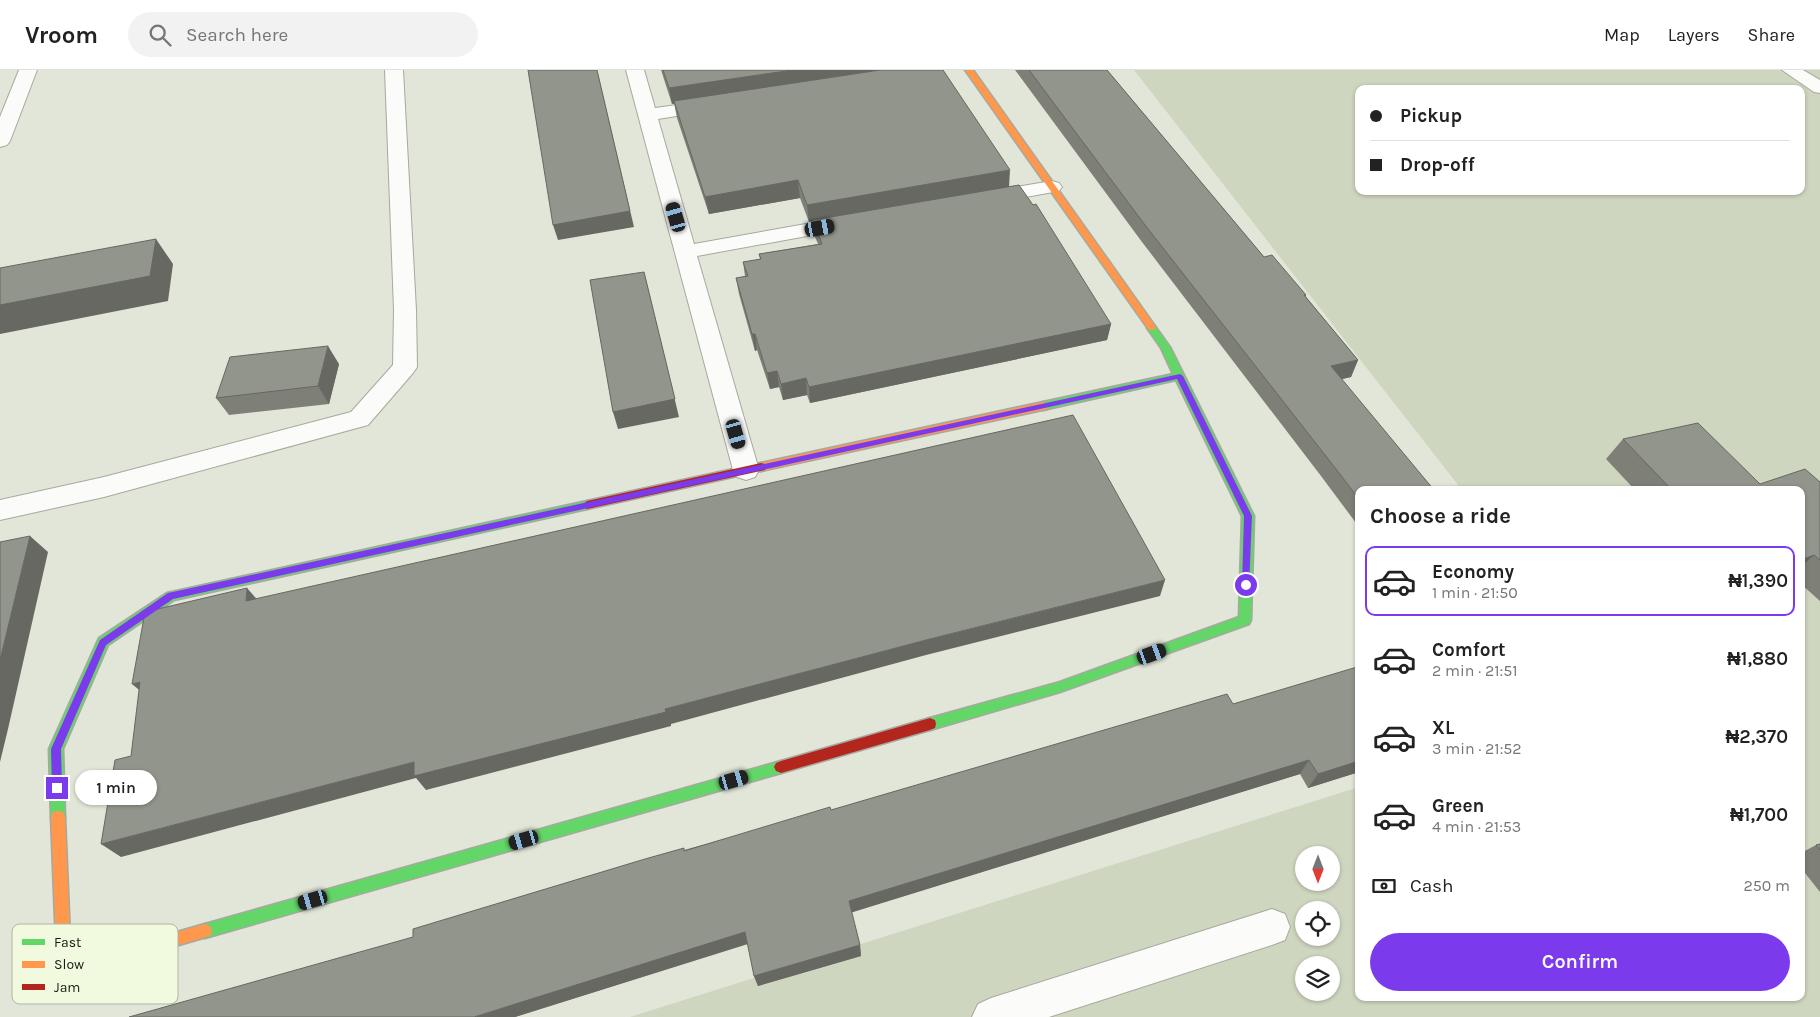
<!DOCTYPE html>
<html lang="en">
<head>
<meta charset="utf-8">
<style>
	body { margin:0; font-family:Karla,sans-serif; background:#f2f2f2; color:#222; height:100vh; display:flex; flex-direction:column; font-size:19px; white-space:nowrap }
	* { box-sizing:border-box; margin:0 }
	p { font-size:16px; color:#767676 }
	.icon { flex:none; width:28px; height:28px; fill:none; stroke:currentColor; stroke-width:2; stroke-linecap:round; stroke-linejoin:round }
	.map { position:relative; flex:1; overflow:hidden }
	.details { position:absolute; left:1355px; top:416px; width:450px; height:515px; display:flex; flex-direction:column; background:#fff; border-radius:10px; box-shadow:0 1px 4px #0004 }
	.details>* { flex:none }
	.top-card { position:absolute; left:1355px; top:15px; width:450px; height:110px; border-radius:10px; box-shadow:0 1px 4px #0004; display:grid; align-content:center; height:110px; padding:0 15px; background:#fff }
	.needle { width:32px; rotate:180deg }
	.tools { position:absolute; left:1295px; top:776px; display:grid; gap:10px }
	.tools a { display:grid; place-items:center; width:45px; height:45px; border-radius:50%; background:#fff; box-shadow:0 1px 4px #0004; font-size:25px }
	.end { position:absolute; width:22px; height:22px; margin:-11px; border:6px solid #7c3aed; background:#fff; box-shadow:0 0 0 2px #fff }
	.from { border-radius:50% }
	.bubble { position:absolute; height:35px; border-radius:18px; background:#fff; box-shadow:0 1px 4px #0004; font-size:16px; font-weight:600; line-height:35px; text-align:center }
	.car { position:absolute; width:15px; height:30px; margin:-15px -8px; border-radius:6px; box-shadow:0 0 4px 1px #0007; background:linear-gradient(#222 24%,#8ab4d8 0 40%,#222 0 76%,#8ab4d8 0 86%,#222 0) }
	.top-card b { display:flex; align-items:center; gap:18px; height:48px; font-size:19px }
	.top-card b+b { border-top:1px solid #e0e0e0 }
	.top-card i { width:12px; height:12px; background:#222 }
	ul { padding:0; list-style:none }
	li { display:flex; align-items:center; gap:15px; height:70px; margin:0 10px 8px; padding:0 5px; border:2px solid transparent; border-radius:10px }
	li div { flex:1 }
	li b { display:block; font-size:19px }
	li em { font-style:normal; font-weight:600 }
	li.selected { border-color:#7c3aed }
	li>.icon { width:45px; height:45px; stroke-width:1.5 }
	h2 { padding:0 15px; font-size:22px; line-height:60px }
	.pay { display:flex; align-items:center; gap:12px; height:55px; padding:0 15px; font-size:19px }
	.pay p { margin-inline-start:auto }
	.cta { display:flex; gap:10px; margin-top:auto; padding:10px 15px }
	.cta a { flex:1; height:58px; border-radius:30px; background:#7c3aed; color:#fff; font-size:20px; font-weight:600; line-height:58px; text-align:center }
	header { display:flex; align-items:center; gap:30px; box-sizing:border-box; height:70px; padding:0 25px; background:#fff; border-bottom:1px solid #e0e0e0 }
	header strong { font-size:24px }
	nav { display:flex; gap:28px; margin-inline-start:auto; font-size:18px }
	.search { width:350px; height:45px; background:#f2f2f2; display:flex; align-items:center; gap:12px; box-sizing:border-box; padding:0 18px; border-radius:28px; color:#767676; font-size:19px }
	.map>svg:first-child { display:block }
</style>
</head>
<body>
<header>
<strong>Vroom</strong>
<div class="search"><svg class="icon" aria-label="search" viewBox="0 0 24 24"><circle cx="10" cy="10" r="6"/><path d="M15 15l6 6"/></svg>Search here</div>
<nav><a>Map</a><a>Layers</a><a>Share</a></nav>
</header>
<div class="map">
<svg width="1820" height="947" viewBox="0 0 1820 947">
	<rect width="100%" height="100%" fill="#e2e6d8"/>
	<path fill="#cfd6bf" fill-rule="evenodd" d="M1134,0H1820V947H630L1359,717V928H1801V420H1462ZM1359,19H1801V121H1359ZM1304,785H1331V812H1304ZM1304,840H1331V868H1304ZM1304,895H1331V922H1304Z"/>
	<g fill="none" stroke-linecap="round" stroke-linejoin="round">
		<g stroke="#a6a99e" stroke-width="2">
			<g id="street">
				<path d="M19,0H37L10,71L7,75L0,77V47Z"/>
				<path d="M385,0H403L416,240L417,297L413,303L368,355L104,427L0,450V430L104,407L351,342L393,295L394,240Z"/>
				<path d="M626,0H644L655,38L713,30L719,31L722,35L719,39L713,40L658,49L694,174L851,146L858,148L861,152L858,156L851,158L697,186L759,400L755,407L746,410L737,407L733,400Z"/>
				<path d="M1782,0H1803L1820,10V23L1814,22Z"/>
				<path d="M1052,111L1059,113L1062,117L1059,121L987,134L980,132L977,128L980,124L987,122Z"/>
				<path d="M1272,839L1285,844L1290,857L1285,870L1272,875L1049,947H972L978,934L991,928Z"/>
			</g>
		</g>
		<g stroke="#a6a99e" stroke-width="3">
			<g id="fast">
				<path d="M1152,255L1155,256L1170,277L1254,446L1251,550L1249,554L1060,622L930,660L925,658L924,654L925,650L930,648L1060,612L1239,547L1242,446L1176,310L1043,340L1038,336L1043,332L1173,304L1161,278L1147,258Z"/>
				<path d="M587,431L592,435L587,439L174,530L108,575L63,679L65,747L63,752L58,753L53,752L51,747L49,679L99,568L167,523Z"/>
				<path d="M781,691L786,693L788,697L786,701L781,703L205,868L200,866L198,861L200,856L205,854Z"/>
			</g>
		</g>
		<g stroke="#a6a99e" stroke-width="3">
			<g id="slow">
				<path d="M965,0H973L1155,256V260H1149Z"/>
				<path d="M1043,332L1048,336L1047,339L761,401L756,397L761,393Z"/>
				<path d="M58,741L63,742L65,747L71,892L205,854L210,856L212,861L210,866L64,908L59,906L57,901L51,747L53,742Z"/>
			</g>
		</g>
		<g stroke="#a6a99e" stroke-width="3">
			<g id="jam">
				<path d="M761,393L765,394L766,397L765,400L587,439L582,435L587,431Z"/>
				<path d="M930,648L935,650L936,654L935,658L930,660L781,703L776,701L774,697L776,693L781,691Z"/>
			</g>
		</g>
		<use href="#street" fill="#fbfbf9" fill-rule="evenodd"/>
		<use href="#fast" fill="#63d668" fill-rule="evenodd"/>
		<use href="#slow" fill="#ff974d" fill-rule="evenodd"/>
		<use href="#jam" fill="#b3261e" fill-rule="evenodd"/>
	</g>
	<g fill="#7e8078">
		<path d="M661,0H943L1009,116L1111,254L1107,270L810,333L807,325L783,330L779,317L770,319L757,280L755,281L739,224L736,208L745,206L743,192L760,189L759,184L818,174L815,167L813,151L809,152L800,128L709,144L677,48L674,33L672,34Z"/>
		<path d="M1015,0H1107L1264,187L1306,225V227L1358,290L1351,307L1342,309L1359,420V457L1321,406L1142,172Z"/>
		<path d="M339,294L329,334L229,345L216,328Z"/>
		<path d="M1623,369L1760,414L1820,412V531L1801,514V420H1635L1606,389Z"/>
		<path d="M1359,599V702L1308,718L1300,704L851,842L860,875L861,886L758,916L754,906L748,874L515,947L413,867L684,778V780L831,740L1233,634Z"/>
		<path d="M1820,774V822L1801,798V783L1816,775Z"/>
	</g>
	<g fill="#666861">
		<path d="M597,0L634,157L558,170L553,155Z"/>
		<path d="M793,0H896L672,34L669,18Z"/>
		<path d="M1010,100L1009,117L809,152L807,135Z"/>
		<path d="M798,110L800,128L709,144L705,127Z"/>
		<path d="M156,169L173,194L168,231L0,264V235Z"/>
		<path d="M644,202L679,347L618,359L613,342Z"/>
		<path d="M1111,254L1107,270L810,333L809,317Z"/>
		<path d="M752,264H755L757,280L755,281Z"/>
		<path d="M328,276L339,294L329,334L318,316Z"/>
		<path d="M1358,290L1351,307L1324,313L1331,296Z"/>
		<path d="M777,301L779,317L770,319L767,303Z"/>
		<path d="M806,308L807,325L783,330L781,314Z"/>
		<path d="M30,466L48,482L8,659L0,692V590Z"/>
		<path d="M1814,485L1801,497V490Z"/>
		<path d="M1165,510L1160,526L926,585L671,654V656L426,720L416,708L121,787L101,774L414,692L665,639L926,570Z"/>
		<path d="M247,518L261,534L246,531Z"/>
		<path d="M140,612L150,629L132,614Z"/>
		<path d="M1309,690L1300,704L850,843L849,831Z"/>
		<path d="M1359,691V702L1308,718L1318,704Z"/>
		<path d="M745,862L750,873L515,947H474Z"/>
		<path d="M860,875L861,886L758,916L754,906Z"/>
	</g>
	<g fill="#92958b" stroke="#666861">
		<path d="M528,0H597L630,141L553,155Z"/>
		<path d="M663,0H793L669,18Z"/>
		<path d="M880,0H943L1010,100L807,135L798,110L705,127L674,31Z"/>
		<path d="M1029,0H1107L1264,187L1272,185L1306,225H1304L1358,290L1331,296L1434,420H1359V429L1329,390L1145,155Z"/>
		<path d="M1019,115L1033,135L1036,134L1111,254L809,317L806,308L781,314L777,301L767,303L755,264H752L736,208L748,206L743,192L761,189L759,184L822,174L813,150Z"/>
		<path d="M156,169L150,206L0,235V198Z"/>
		<path d="M644,202L675,329L613,342L590,210Z"/>
		<path d="M328,276L318,316L216,328L230,287Z"/>
		<path d="M1073,345L1165,510L926,570L665,639L666,642L414,706V692L101,774L115,690L131,686L140,612L132,614L145,542L247,518L246,531Z"/>
		<path d="M1698,353L1760,414L1805,399L1820,412V490L1814,485L1801,490V420H1672L1623,369Z"/>
		<path d="M30,466L0,590V472Z"/>
		<path d="M1357,597L1359,599V691L1318,704L1309,690L849,831L860,875L754,906L745,862L474,947H129L413,867V859L645,789L684,778V781L830,737L831,740L1227,624L1233,634Z"/>
		<path d="M1820,774V780L1816,775Z"/>
	</g>
	<path fill="#7c3aed" d="M1180,304L1183,306L1252,446L1249,518L1246,519L1242,515L1244,446L1177,309L173,529L106,575L61,679L62,718L57,723L52,718L51,679L100,570L168,523Z"/>
	<rect x="12" y="854" width="166" height="80" rx="8" fill="#f1f9df" stroke="#b0b6a2" stroke-width="1"/>
	<rect x="22" y="869" width="23" height="6" fill="#63d668"/>
	<rect x="22" y="891" width="23" height="7" fill="#ff974d"/>
	<rect x="22" y="914" width="23" height="6" fill="#b3261e"/>
	<g font-size="14" fill="#181b12">
		<text x="54" y="877">Fast</text>
		<text x="54" y="899">Slow</text>
		<text x="54" y="922">Jam</text>
	</g>
</svg>
<div class="tools">
<a><svg class="needle" viewBox="-14 -14 28 28"><path d="M0-13l5 13h-10z" fill="#e53935"/><path d="M0 13l5-13h-10z" fill="#767676"/></svg></a>
<a><svg class="icon" aria-label="locate" viewBox="0 0 24 24"><circle cx="12" cy="12" r="6"/><path d="M12 2v4M12 18v4M2 12h4M18 12h4"/></svg></a>
<a><svg class="icon" aria-label="layers" viewBox="0 0 24 24"><path d="M12 4l9 5-9 5-9-5zM3 14l9 5 9-5"/></svg></a>
</div>
<i class="end from" style="left:1246px;top:515px"></i>
<i class="end" style="left:57px;top:718px"></i>
<div class="bubble" style="left:75px;top:700px;width:82px">1 min</div>
<i class="car" style="left:676px;top:147px;rotate:344deg"></i>
<i class="car" style="left:820px;top:158px;rotate:80deg"></i>
<i class="car" style="left:736px;top:364px;rotate:164deg"></i>
<i class="car" style="left:1152px;top:584px;rotate:70deg"></i>
<i class="car" style="left:734px;top:710px;rotate:74deg"></i>
<i class="car" style="left:524px;top:770px;rotate:254deg"></i>
<i class="car" style="left:313px;top:830px;rotate:254deg"></i>
<div class="top-card">
<b><i class="from"></i>Pickup</b>
<b><i></i>Drop-off</b>
</div>
<section class="details">
<h2>Choose a ride</h2>
<ul>
<li class="selected"><svg class="icon" aria-label="car" viewBox="0 0 24 24"><path d="M5 17H2v-5l4-1 3-4h7l3 4 3 1v5h-3M9 17h6M6 11h13"/><circle cx="7" cy="17" r="2"/><circle cx="17" cy="17" r="2"/></svg><div><b>Economy</b><p>1 min · 21:50</p></div><em>₦1,390</em></li>
<li><svg class="icon" aria-label="car" viewBox="0 0 24 24"><path d="M5 17H2v-5l4-1 3-4h7l3 4 3 1v5h-3M9 17h6M6 11h13"/><circle cx="7" cy="17" r="2"/><circle cx="17" cy="17" r="2"/></svg><div><b>Comfort</b><p>2 min · 21:51</p></div><em>₦1,880</em></li>
<li><svg class="icon" aria-label="car" viewBox="0 0 24 24"><path d="M5 17H2v-5l4-1 3-4h7l3 4 3 1v5h-3M9 17h6M6 11h13"/><circle cx="7" cy="17" r="2"/><circle cx="17" cy="17" r="2"/></svg><div><b>XL</b><p>3 min · 21:52</p></div><em>₦2,370</em></li>
<li><svg class="icon" aria-label="car" viewBox="0 0 24 24"><path d="M5 17H2v-5l4-1 3-4h7l3 4 3 1v5h-3M9 17h6M6 11h13"/><circle cx="7" cy="17" r="2"/><circle cx="17" cy="17" r="2"/></svg><div><b>Green</b><p>4 min · 21:53</p></div><em>₦1,700</em></li>
</ul>
<div class="pay"><svg class="icon" aria-label="cash" viewBox="0 0 24 24"><path d="M3 7h18v10H3z"/><circle cx="12" cy="12" r="2"/></svg>Cash<p>250 m</p></div>
<div class="cta"><a>Confirm</a></div>
</section>
</div>
</body>
</html>
